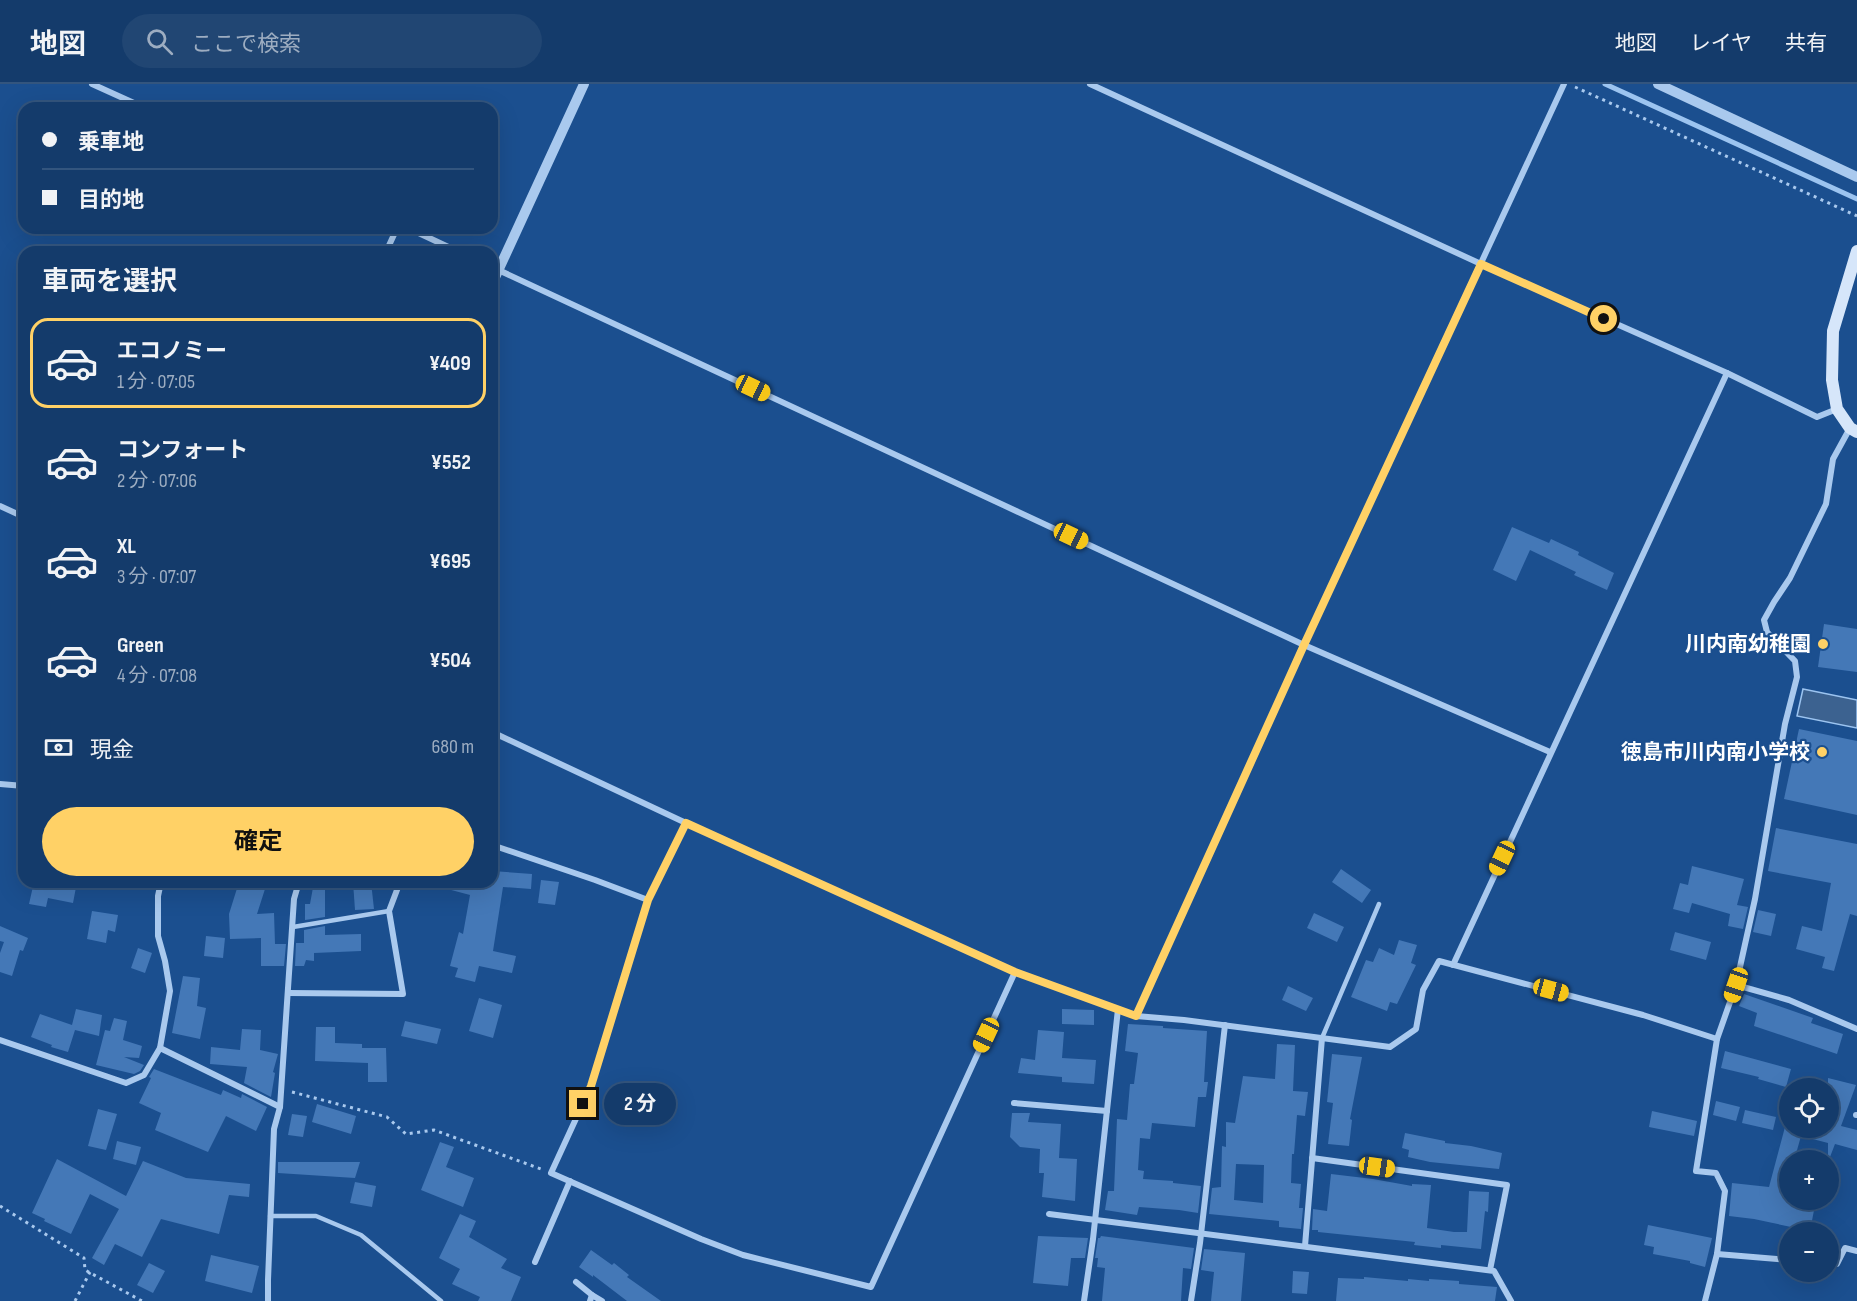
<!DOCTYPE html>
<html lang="ja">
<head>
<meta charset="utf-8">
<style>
	body { margin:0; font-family:"Sofia Sans Condensed","Noto Sans JP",sans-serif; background:#214673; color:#f1f3f6; height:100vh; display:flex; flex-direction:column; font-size:22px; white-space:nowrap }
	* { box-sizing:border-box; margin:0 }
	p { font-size:20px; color:#9dadc1 }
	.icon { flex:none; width:33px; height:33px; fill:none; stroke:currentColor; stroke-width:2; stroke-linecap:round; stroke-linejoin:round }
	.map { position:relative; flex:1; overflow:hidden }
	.drawer { position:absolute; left:18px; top:162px; width:480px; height:642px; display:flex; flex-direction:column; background:#143b6b; border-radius:18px; box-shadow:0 6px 24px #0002,0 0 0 2px #33557e }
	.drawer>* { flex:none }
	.top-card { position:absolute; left:18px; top:18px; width:480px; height:132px; border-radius:18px; box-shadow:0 6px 24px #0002,0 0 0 2px #33557e; display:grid; align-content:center; height:132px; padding:0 24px; background:#143b6b }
	.buttons { position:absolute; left:1779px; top:994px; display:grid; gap:12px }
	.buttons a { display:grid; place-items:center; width:60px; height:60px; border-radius:50%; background:#143b6b; box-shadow:0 6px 24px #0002,0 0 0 2px #33557e; font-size:30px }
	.end { position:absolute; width:27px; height:27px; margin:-14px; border:8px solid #ffd166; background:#111; box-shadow:0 0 0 3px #111 }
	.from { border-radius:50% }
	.bubble { position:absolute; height:42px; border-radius:21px; background:#143b6b; box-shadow:0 6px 24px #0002,0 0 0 2px #33557e; font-size:20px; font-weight:700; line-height:42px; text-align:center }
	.car { position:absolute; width:18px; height:36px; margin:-18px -9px; border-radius:8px; box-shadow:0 0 4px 2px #0007; background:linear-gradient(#f5c518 24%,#345 0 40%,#f5c518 0 76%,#345 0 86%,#f5c518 0) }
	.top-card b { display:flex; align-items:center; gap:21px; height:57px; font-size:22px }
	.top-card b+b { border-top:2px solid #33557e }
	.top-card i { width:15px; height:15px; background:#f1f3f6 }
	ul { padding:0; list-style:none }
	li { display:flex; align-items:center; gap:18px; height:90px; margin:0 12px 9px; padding:0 12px; border:3px solid transparent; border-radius:18px }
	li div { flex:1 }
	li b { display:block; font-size:22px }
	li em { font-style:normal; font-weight:700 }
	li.current { border-color:#ffd166 }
	li>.icon { width:54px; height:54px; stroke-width:1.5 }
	h2 { padding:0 24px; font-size:27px; line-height:72px }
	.pay { display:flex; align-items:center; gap:15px; height:66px; padding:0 24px; font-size:22px }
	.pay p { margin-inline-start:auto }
	.button { display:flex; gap:12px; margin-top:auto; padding:12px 24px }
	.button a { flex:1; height:69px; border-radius:36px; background:#ffd166; color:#111; font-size:24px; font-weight:700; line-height:69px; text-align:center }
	header { display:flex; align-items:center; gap:36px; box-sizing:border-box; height:84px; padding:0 30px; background:#143b6b; border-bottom:2px solid #33557e }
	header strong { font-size:28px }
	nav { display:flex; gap:33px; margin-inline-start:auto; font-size:21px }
	.search { width:420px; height:54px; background:#214673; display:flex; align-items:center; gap:15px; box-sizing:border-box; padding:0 21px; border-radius:33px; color:#9dadc1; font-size:22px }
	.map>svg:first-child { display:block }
</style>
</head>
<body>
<header>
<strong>地図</strong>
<div class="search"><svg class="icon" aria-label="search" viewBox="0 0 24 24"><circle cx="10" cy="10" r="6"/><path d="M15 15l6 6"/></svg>ここで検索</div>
<nav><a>地図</a><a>レイヤ</a><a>共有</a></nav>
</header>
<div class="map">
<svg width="1857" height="1217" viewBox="0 0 1857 1217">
	<rect width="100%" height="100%" fill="#1b4f8f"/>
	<path fill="#3c6290" stroke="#9cc4f0" stroke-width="1.5" d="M1803,605L1857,616V644L1797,632Z"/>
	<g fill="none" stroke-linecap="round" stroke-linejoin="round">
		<path stroke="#9cc4f0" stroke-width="5" d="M1605,0L1857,115"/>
	</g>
	<g fill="#4478b7" fill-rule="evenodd">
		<path d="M1512,443L1549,459L1551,455L1579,468L1578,471L1614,489L1607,506L1574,491L1576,488L1530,466L1516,497L1493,486Z"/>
		<path d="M1824,540L1857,545V588L1818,583Z"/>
		<path d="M1799,645L1857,657V731L1784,715Z"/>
		<path d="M1776,744L1857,760V832L1850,830L1834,887L1822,884L1825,873L1796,865L1802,842L1822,847L1831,799L1768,787Z"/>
		<path d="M1692,782L1744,795L1737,821L1748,823L1743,845L1728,842L1730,830L1692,819L1689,829L1673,825L1680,799L1688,801Z"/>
		<path d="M1341,785L1371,806L1362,819L1332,798Z"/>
		<path d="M492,787L532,790L531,805L503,803L493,867L516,872L512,889L479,882L475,898L455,893L458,884L450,882L459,848L463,850L470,811L440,803V798H492Z"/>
		<path d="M541,796L559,798L555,821L538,819Z"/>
		<path d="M34,798H77L73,819L48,814L46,823L29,820Z"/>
		<path d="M239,798L265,805L257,830L274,829L275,860H286L284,882H261V854L230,855L229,830Z"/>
		<path d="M314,798H325V833L305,836V820H310Z"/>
		<path d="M353,798H371L374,825L355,826Z"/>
		<path d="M1758,826L1776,830L1771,852L1753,848Z"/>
		<path d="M92,827L118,831L115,848L108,846L106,859L87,855Z"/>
		<path d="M1314,829L1344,843L1337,858L1307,844Z"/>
		<path d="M0,842L28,854L23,867L20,866L12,892L0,888V869L4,858L0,857Z"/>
		<path d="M325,842V851L361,850V867L314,869V877L306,876L304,882H295L296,859H304V846Z"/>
		<path d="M1675,848L1711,858L1706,876L1670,866Z"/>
		<path d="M206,852L225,854L223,874L204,872Z"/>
		<path d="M1399,856L1417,861L1411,879L1416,881L1397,920L1390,918L1387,927L1351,913L1366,876L1373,878L1379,864L1394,871Z"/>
		<path d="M138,864L152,869L145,889L131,884Z"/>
		<path d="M183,892L200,894L197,922L206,924L200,955L172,949Z"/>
		<path d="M1288,902L1313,914L1306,927L1282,916Z"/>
		<path d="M1744,910L1813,934L1811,939L1843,950L1837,970L1754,942L1757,929L1739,922Z"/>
		<path d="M479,914L502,921L493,954L469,947Z"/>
		<path d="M76,925L102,931L99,952L75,946L68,968L51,963L52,961L31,953L40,930L72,941Z"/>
		<path d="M1062,925L1094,926V941L1062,940Z"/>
		<path d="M114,934L127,937L123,956L142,962L139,974L124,973L144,981L140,987L134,990L96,981L105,946L110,947Z"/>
		<path d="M405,937L441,945L437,960L401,952Z"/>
		<path d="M1128,940L1163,942V944L1207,947L1204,998H1208L1206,1013H1198L1195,1043L1152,1039L1150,1055L1140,1054L1138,1086L1144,1087L1143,1095L1173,1097V1099L1201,1102L1198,1129L1179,1126L1139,1123L1137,1131L1105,1126L1108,1107H1114L1117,1035L1127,1036L1130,1000H1134L1138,969L1125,967Z"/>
		<path d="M316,943H335V959L362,960V964H386L387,998H368V979L315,977Z"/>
		<path d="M242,945L261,946L260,966L278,970L273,988L275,989L271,1013L244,999L247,983L210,980L211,963L240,966Z"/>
		<path d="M1038,946L1064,948L1062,974L1096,976L1094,1000L1062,998V993L1018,989L1021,974L1035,976Z"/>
		<path d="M1277,960L1295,961L1293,1007L1308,1008L1305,1032L1297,1031L1294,1070H1292L1291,1099L1301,1100L1299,1124H1303L1301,1145L1279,1143V1137L1209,1130L1212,1104L1221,1103L1222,1062L1226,1063V1038L1235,1039L1243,992L1275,995ZM1236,1080L1264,1081L1263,1119L1234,1116Z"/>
		<path d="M1725,967L1791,985L1786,1003L1758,995L1759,993L1721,984Z"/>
		<path d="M1332,970L1362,973L1350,1035L1352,1036L1349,1062L1328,1060L1333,1019L1327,1018Z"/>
		<path d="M154,985L221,1011L223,1006L241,1014L242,1010L267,1023L256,1047L226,1032L208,1068L155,1046L161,1029L139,1019L151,994L149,993Z"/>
		<path d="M1828,994L1856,1001L1841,1042L1857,1046V1066L1835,1060L1830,1073H1828V1059L1801,1052L1794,1077H1790V1092L1783,1114L1815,1121L1810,1147L1754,1135L1729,1132L1732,1099L1769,1103L1785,1043L1828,1044Z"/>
		<path d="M1716,1017L1740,1023L1736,1037L1713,1031Z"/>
		<path d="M317,1020L356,1032L351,1050L312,1038Z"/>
		<path d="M98,1025L117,1030L106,1066L88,1062Z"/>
		<path d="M1745,1026L1776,1033L1773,1046L1742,1039Z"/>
		<path d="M1652,1027L1697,1037L1694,1052L1649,1043Z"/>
		<path d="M1012,1029H1030L1028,1038L1061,1040L1059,1074L1077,1075L1075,1117L1042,1113L1044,1089H1039L1040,1065L1020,1063L1010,1053Z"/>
		<path d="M292,1030L307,1032L303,1053L288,1051Z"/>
		<path d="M1405,1049L1445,1057V1059L1471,1062L1502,1069L1499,1085L1430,1078L1408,1073L1409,1066L1402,1064Z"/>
		<path d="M117,1057L141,1063L136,1081L113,1075Z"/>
		<path d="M440,1058L454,1063L446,1083L474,1094L463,1123L421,1106Z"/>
		<path d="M57,1075L126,1112L143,1077L186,1094L250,1100L249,1113L229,1111L219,1150L161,1135L142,1173L115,1160L104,1181L92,1174L119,1125L90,1110L71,1150L44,1137L45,1135L32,1129Z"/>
		<path d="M278,1078H360L355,1094L278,1089Z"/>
		<path d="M1331,1090L1373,1095L1412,1102V1100L1431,1101L1427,1144L1454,1148H1467L1469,1107L1489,1108L1488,1128L1485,1127L1481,1165L1441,1161V1164L1414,1161L1415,1158L1318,1148V1146H1312L1313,1125L1327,1127Z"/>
		<path d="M355,1098L376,1102L372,1123L350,1119Z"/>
		<path d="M460,1130L476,1137L469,1153L507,1175L501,1184L521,1193L511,1217H478L480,1213L452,1200L460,1185L439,1174Z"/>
		<path d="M1648,1141L1712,1154L1705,1183L1690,1179V1177L1653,1170L1654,1163L1644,1161Z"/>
		<path d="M1038,1152L1088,1154L1085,1174H1071L1068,1202L1033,1199Z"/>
		<path d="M1101,1152L1194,1164L1191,1185L1183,1184L1181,1217H1102L1105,1184L1097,1183L1098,1174H1095L1098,1154H1100Z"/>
		<path d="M1204,1165L1245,1169L1241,1217H1211L1214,1188L1201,1186Z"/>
		<path d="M591,1166L612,1181L614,1179L629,1191L627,1193L661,1217H627L593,1191V1193L579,1183Z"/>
		<path d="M211,1171L259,1182L252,1209L205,1197Z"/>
		<path d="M149,1179L165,1187L153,1209L137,1201Z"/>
		<path d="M1293,1187L1309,1188L1307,1210L1292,1209Z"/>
		<path d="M1364,1193L1408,1197V1195L1429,1197V1195L1459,1197V1200L1497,1203L1495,1217H1336L1338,1194L1364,1195Z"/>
	</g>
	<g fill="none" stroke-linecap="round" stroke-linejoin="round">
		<g stroke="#a9c9ee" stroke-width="3" stroke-dasharray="3 4.5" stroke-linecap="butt">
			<path d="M1575,3L1857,132"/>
			<path d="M292,1008L387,1033L406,1050L434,1046L541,1085"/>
			<path d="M0,1122L84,1174L85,1186L142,1217"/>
			<path d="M75,1217L90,1188"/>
		</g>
		<g stroke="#a9c9ee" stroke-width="4.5">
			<path d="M293,843L389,827"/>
			<path d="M1322,954L1379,820"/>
			<path d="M270,1132H316L361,1151L441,1217"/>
		</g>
		<g stroke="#a9c9ee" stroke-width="6">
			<path d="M92,0L145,24"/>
			<path d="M1090,0L1481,180L1727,289L1817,333L1837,325"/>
			<path d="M408,144L459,168"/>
			<path d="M386,168L397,144"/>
			<path d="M492,183L1304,561L1550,668"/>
			<path d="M0,422L24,433"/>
			<path d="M492,648L686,739L1015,888L1136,932L1184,936L1390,963L1416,945L1423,906L1439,877L1643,931L1717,955"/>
			<path d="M0,700L24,702"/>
			<path d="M492,761L595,796L648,816L591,1002L551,1089L701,1155L743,1171L871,1203L1015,888"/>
			<path d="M279,798L297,803"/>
			<path d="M648,816L686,739"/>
			<path d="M1453,881L1727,289"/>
			<path d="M1736,901L1789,916L1857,945"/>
			<path d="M288,909L403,910L389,827L400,798"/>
			<path d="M1136,932L1304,561L1564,0"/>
			<path d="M0,956L126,999L144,991L160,964L280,1023"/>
			<path d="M160,964L170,907L165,877L158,852V812L161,798"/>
			<path d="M1014,1019L1107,1027"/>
			<path d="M1856,1031H1857"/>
			<path d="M1312,1074L1507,1101L1490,1186"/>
			<path d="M1049,1130L1494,1187L1511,1217"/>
			<path d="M1305,1162L1322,954"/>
			<path d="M1717,1170L1790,1176"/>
			<path d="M535,1178L570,1097"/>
			<path d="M1828,1180H1837L1845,1164L1857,1167"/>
			<path d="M576,1198L592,1211"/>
			<path d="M268,1217V1196L274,1045L280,1023L294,815L299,798"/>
			<path d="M590,1217L592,1211L602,1217"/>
			<path d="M1084,1217L1093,1155L1118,925"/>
			<path d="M1191,1217L1200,1159L1225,941"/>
			<path d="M1705,1217L1717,1170L1725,1107L1716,1089L1696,1087L1717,955L1736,901L1755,815L1785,640L1797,593L1795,577L1767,548L1764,536L1774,518L1790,494L1826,420L1833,375L1850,344"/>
		</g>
		<g stroke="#a9c9ee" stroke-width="10">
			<path d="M1658,0L1857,93"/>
			<path d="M492,200L584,0"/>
		</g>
		<path stroke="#d6e6fa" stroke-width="12" d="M1857,167L1833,247L1832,296L1837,325L1850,344L1857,348"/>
	</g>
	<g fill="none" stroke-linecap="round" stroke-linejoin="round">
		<path stroke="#ffd166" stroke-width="8" d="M583,1020L591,1002L648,816L686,739L1015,888L1136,932L1304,561L1481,180L1604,235"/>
	</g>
	<g fill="#ffd166" stroke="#1b4f8f" stroke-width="2">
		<circle cx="1823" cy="560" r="6"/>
		<circle cx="1822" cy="668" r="6"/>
	</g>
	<g text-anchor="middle" stroke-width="4.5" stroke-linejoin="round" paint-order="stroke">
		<g font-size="21" font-weight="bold" fill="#fff" stroke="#1b4f8f" text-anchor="end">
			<text x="1811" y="567">川内南幼稚園</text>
			<text x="1810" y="675">徳島市川内南小学校</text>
		</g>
	</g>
</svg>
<div class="buttons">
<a><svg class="icon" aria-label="locate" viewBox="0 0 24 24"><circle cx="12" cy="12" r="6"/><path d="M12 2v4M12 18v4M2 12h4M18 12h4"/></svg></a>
<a>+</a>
<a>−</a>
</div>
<i class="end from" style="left:1604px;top:235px"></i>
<i class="end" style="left:583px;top:1020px"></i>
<div class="bubble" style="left:604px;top:999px;width:72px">2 分</div>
<i class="car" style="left:753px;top:304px;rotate:115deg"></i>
<i class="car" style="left:1071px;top:452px;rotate:115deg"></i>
<i class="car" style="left:1502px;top:774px;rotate:205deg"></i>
<i class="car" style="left:1736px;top:901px;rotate:199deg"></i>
<i class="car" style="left:1551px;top:906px;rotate:105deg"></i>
<i class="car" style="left:986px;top:951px;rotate:205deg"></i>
<i class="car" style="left:1377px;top:1083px;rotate:98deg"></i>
<div class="top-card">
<b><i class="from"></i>乗車地</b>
<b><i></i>目的地</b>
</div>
<section class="drawer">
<h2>車両を選択</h2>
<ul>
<li class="current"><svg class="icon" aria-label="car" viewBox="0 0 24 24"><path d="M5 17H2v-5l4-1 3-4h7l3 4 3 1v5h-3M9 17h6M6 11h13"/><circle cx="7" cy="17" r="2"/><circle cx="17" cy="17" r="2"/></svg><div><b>エコノミー</b><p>1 分 · 07:05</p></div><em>¥409</em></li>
<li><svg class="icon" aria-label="car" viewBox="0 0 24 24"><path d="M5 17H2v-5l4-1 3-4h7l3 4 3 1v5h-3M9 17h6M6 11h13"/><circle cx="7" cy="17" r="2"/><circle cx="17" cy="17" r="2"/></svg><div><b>コンフォート</b><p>2 分 · 07:06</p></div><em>¥552</em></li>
<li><svg class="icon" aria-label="car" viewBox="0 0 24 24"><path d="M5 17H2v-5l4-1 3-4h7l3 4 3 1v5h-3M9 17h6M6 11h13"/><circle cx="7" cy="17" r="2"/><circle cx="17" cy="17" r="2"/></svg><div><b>XL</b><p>3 分 · 07:07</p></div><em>¥695</em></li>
<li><svg class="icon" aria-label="car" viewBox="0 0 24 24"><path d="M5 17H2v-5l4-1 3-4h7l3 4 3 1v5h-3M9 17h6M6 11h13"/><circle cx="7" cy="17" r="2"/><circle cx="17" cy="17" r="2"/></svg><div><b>Green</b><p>4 分 · 07:08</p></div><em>¥504</em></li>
</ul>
<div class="pay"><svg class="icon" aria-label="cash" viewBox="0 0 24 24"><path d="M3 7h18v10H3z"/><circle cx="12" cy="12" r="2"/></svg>現金<p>680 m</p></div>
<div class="button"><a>確定</a></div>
</section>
</div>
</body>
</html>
